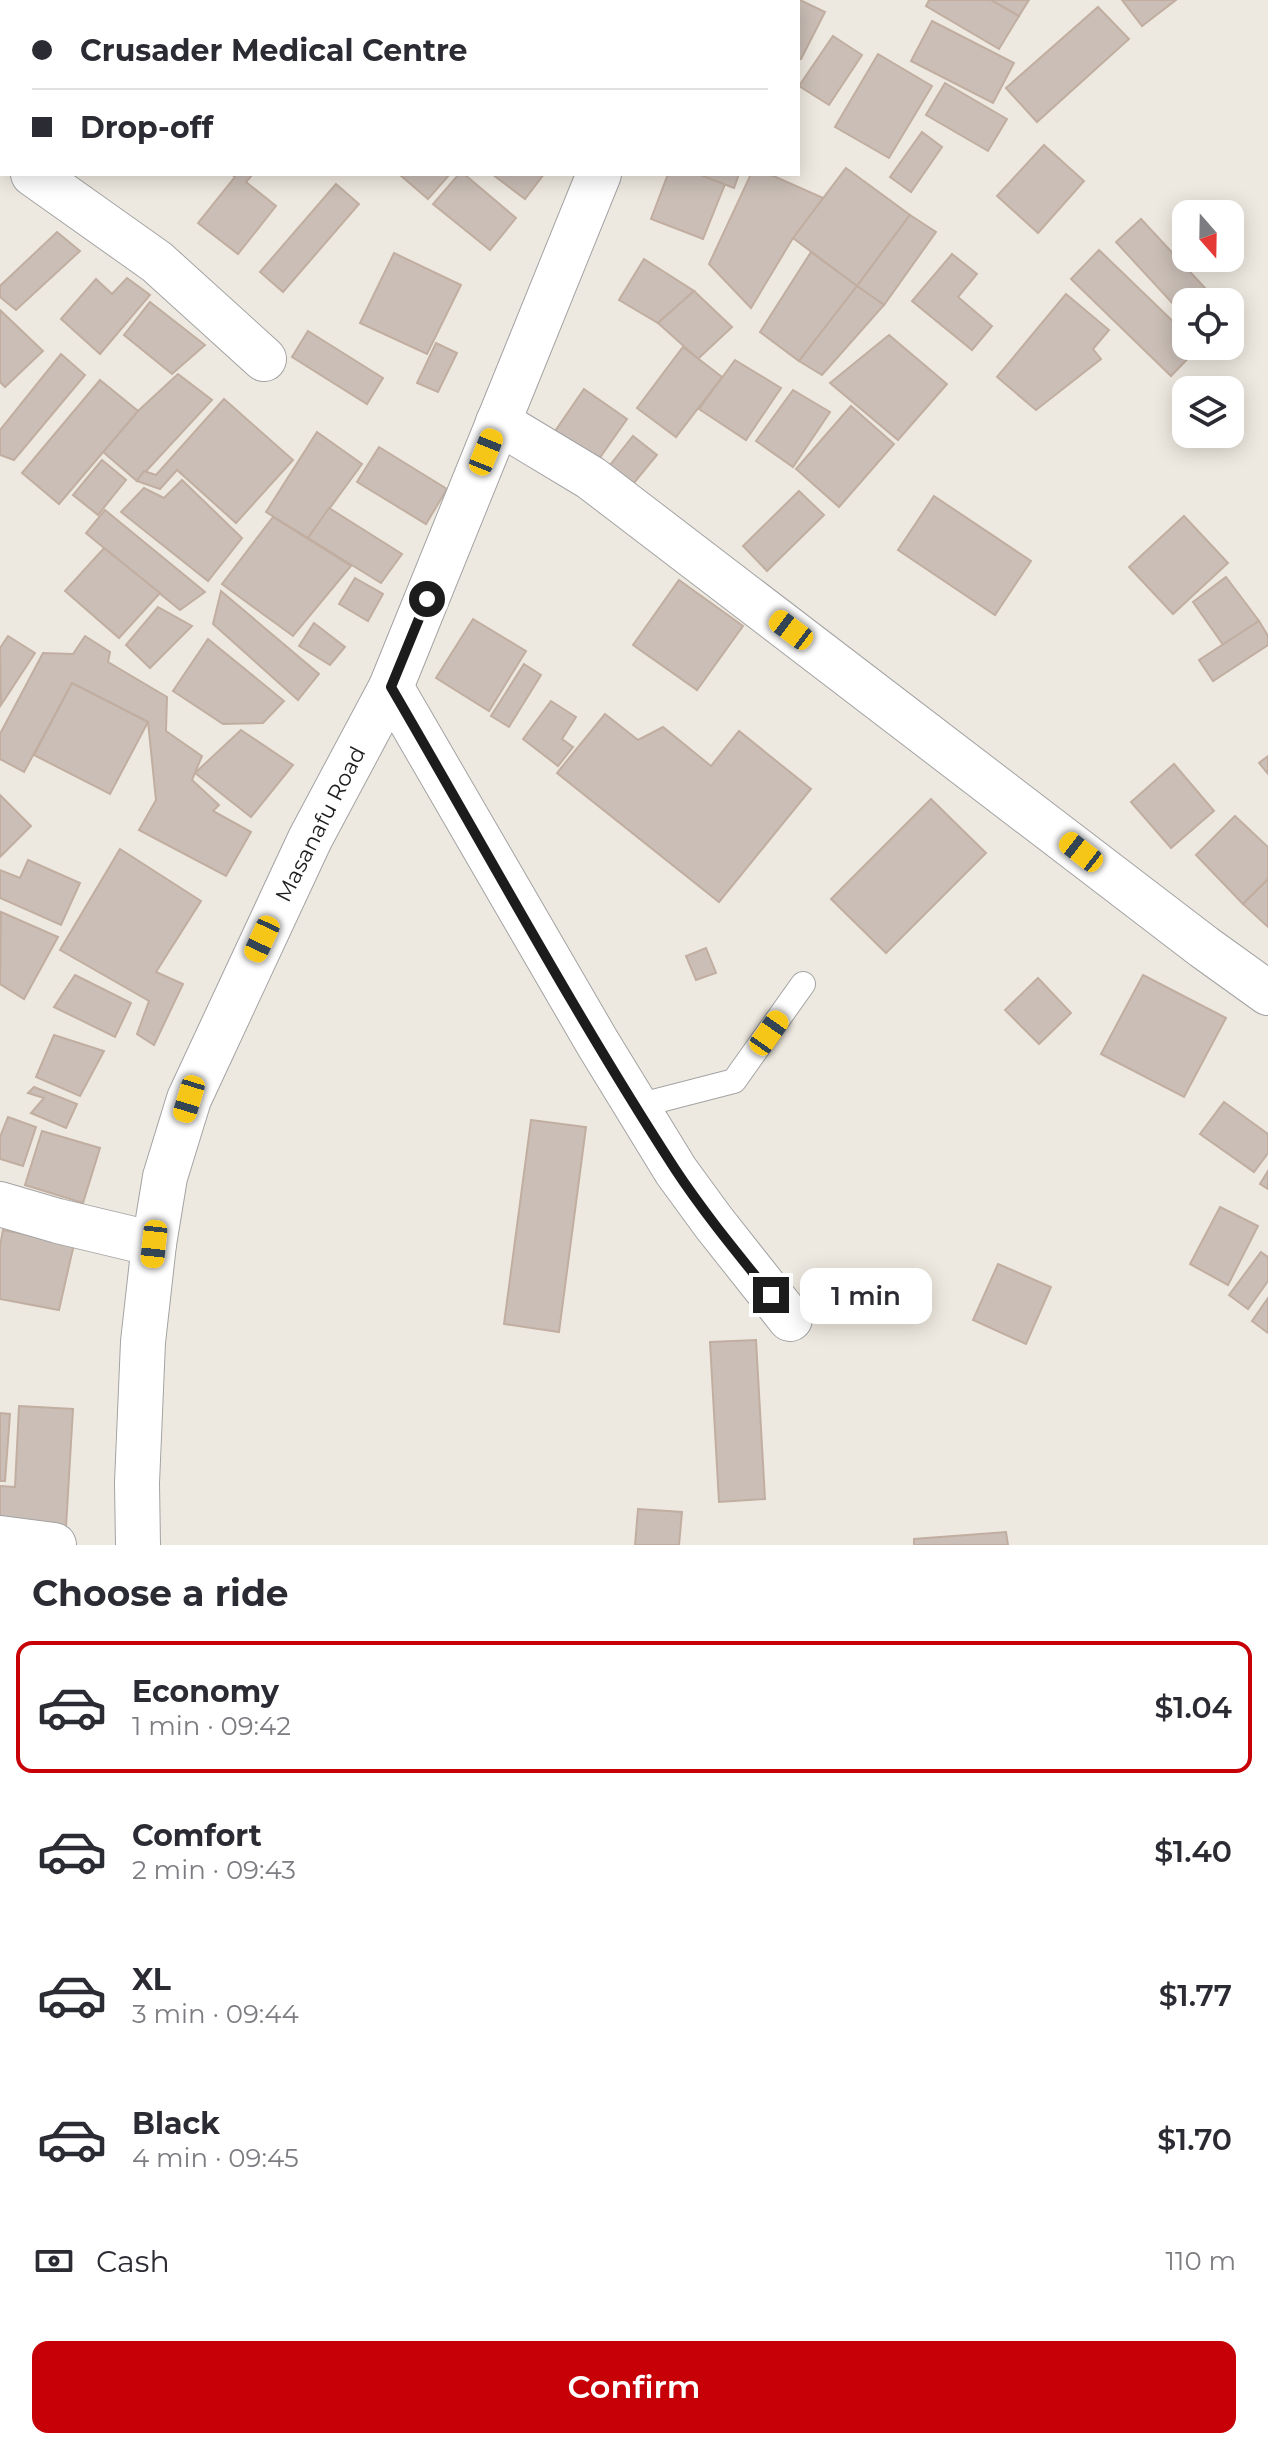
<!DOCTYPE html>
<html lang="en">
<head>
<meta charset="utf-8">
<style>
	body { margin:0; font-family:Montserrat,sans-serif; background:#f7f7f7; color:#2b2b33; height:100vh; display:flex; flex-direction:column; font-size:30px; white-space:nowrap }
	* { box-sizing:border-box; margin:0 }
	p { font-size:26px; color:#7c7c81 }
	.icon { flex:none; width:44px; height:44px; fill:none; stroke:currentColor; stroke-width:2; stroke-linecap:round; stroke-linejoin:round }
	.map { position:relative; height:1545px; overflow:hidden }
	.drawer { display:flex; flex-direction:column; background:#fff; flex:1 }
	.drawer>* { flex:none }
	.guide { position:absolute; left:0px; top:0px; width:800px; height:176px; box-shadow:0 4px 20px #0003; display:grid; align-content:center; height:176px; padding:0 32px; background:#fff }
	.needle { width:52px; rotate:160deg }
	.buttons { position:absolute; left:1172px; top:200px; display:grid; gap:16px }
	.buttons a { display:grid; place-items:center; width:72px; height:72px; border-radius:16px; background:#fff; box-shadow:0 4px 20px #0003; font-size:40px }
	.end { position:absolute; width:36px; height:36px; margin:-18px; border:10px solid #1c1c1c; background:#fff; box-shadow:0 0 0 4px #fff }
	.from { border-radius:50% }
	.bubble { position:absolute; height:56px; border-radius:16px; background:#fff; box-shadow:0 4px 20px #0003; font-size:26px; font-weight:600; line-height:56px; text-align:center }
	.car { position:absolute; width:24px; height:48px; margin:-24px -12px; border-radius:10px; box-shadow:0 0 6px 2px #0007; background:linear-gradient(#f5c518 24%,#345 0 40%,#f5c518 0 76%,#345 0 86%,#f5c518 0) }
	.guide b { display:flex; align-items:center; gap:28px; height:76px; font-size:30px }
	.guide b+b { border-top:2px solid #e1e1e2 }
	.guide i { width:20px; height:20px; background:#2b2b33 }
	ul { padding:0; list-style:none }
	li { display:flex; align-items:center; gap:24px; height:132px; margin:0 16px 12px; padding:0 16px; border:4px solid transparent; border-radius:16px }
	li div { flex:1 }
	li b { display:block; font-size:30px }
	li em { font-style:normal; font-weight:600 }
	li.on { border-color:#c70008 }
	li>.icon { width:72px; height:72px; stroke-width:1.5 }
	h2 { padding:0 32px; font-size:36px; line-height:96px }
	.pay { display:flex; align-items:center; gap:20px; height:88px; padding:0 32px; font-size:30px }
	.pay p { margin-inline-start:auto }
	.button { display:flex; gap:16px; margin-top:auto; padding:16px 32px }
	.button a { flex:1; height:92px; border-radius:16px; background:#c70008; color:#fff; font-size:32px; font-weight:600; line-height:92px; text-align:center }
	.map>svg:first-child { display:block }
</style>
</head>
<body>
<div class="map">
<svg width="1268" height="1545" viewBox="0 0 1268 1545">
	<rect width="100%" height="100%" fill="#eee9e0"/>
	<g fill="#cabeb6" stroke="#c1aea1" stroke-width="2">
		<path d="M249,0H316L317,2H247Z"/>
		<path d="M359,0H413L415,2H361Z"/>
		<path d="M492,0H571L569,2H490Z"/>
		<path d="M721,0H800L825,12L801,59L798,58V2H721Z"/>
		<path d="M929,0H991L1019,16L999,49L926,6Z"/>
		<path d="M991,0H1029L1019,16Z"/>
		<path d="M1122,0H1176L1142,26Z"/>
		<path d="M1098,7L1129,39L1037,122L1006,88Z"/>
		<path d="M0,9L2,10V82L0,80Z"/>
		<path d="M932,21L1014,63L993,103L911,61Z"/>
		<path d="M833,36L862,55L829,105L799,86Z"/>
		<path d="M878,54L932,86L889,158L835,127Z"/>
		<path d="M945,83L1007,119L988,151L926,115Z"/>
		<path d="M922,132L942,147L911,192L890,177Z"/>
		<path d="M1044,145L1084,181L1038,233L997,196Z"/>
		<path d="M846,168L910,215L857,286L793,238Z"/>
		<path d="M231,174H253L246,182L276,206L238,254L198,223L235,177Z"/>
		<path d="M399,174H450L428,199Z"/>
		<path d="M459,174H464L516,218L490,250L433,204Z"/>
		<path d="M492,174H544L525,199Z"/>
		<path d="M668,174H698L725,184L703,239L651,219Z"/>
		<path d="M698,174H739L734,188Z"/>
		<path d="M751,174H769L823,198L793,238L751,308L709,264Z"/>
		<path d="M336,184L359,204L283,292L260,272Z"/>
		<path d="M910,215L936,232L884,305L857,286Z"/>
		<path d="M1141,219L1218,302H1186V318L1116,242Z"/>
		<path d="M57,232L80,251L16,310L0,297V286Z"/>
		<path d="M1099,250L1186,334V346L1199,347L1171,376L1071,279Z"/>
		<path d="M811,252L857,286L799,361L760,332Z"/>
		<path d="M394,253L461,285L427,354L360,323Z"/>
		<path d="M952,254L977,274L958,297L992,326L972,350L912,301Z"/>
		<path d="M644,259L694,291L658,323L619,300Z"/>
		<path d="M127,278L150,295L100,354L61,319L96,279L112,294Z"/>
		<path d="M857,286L884,305L822,375L799,361Z"/>
		<path d="M694,291L732,327L698,359L658,323Z"/>
		<path d="M1066,294L1109,330L1093,349L1101,359L1036,410L997,377Z"/>
		<path d="M150,302L205,345L172,374L124,335Z"/>
		<path d="M0,310L43,351L5,387L0,382Z"/>
		<path d="M308,331L383,378L367,404L292,357Z"/>
		<path d="M889,335L947,384L898,440L830,383Z"/>
		<path d="M436,343L457,353L438,392L417,383Z"/>
		<path d="M683,347L722,377L676,437L637,408Z"/>
		<path d="M61,354L85,375L14,460L0,455V430Z"/>
		<path d="M735,360L781,388L746,440L699,409Z"/>
		<path d="M178,374L212,400L137,481L103,452L138,411Z"/>
		<path d="M100,380L138,411L59,504L22,473Z"/>
		<path d="M584,389L627,419L594,466L551,437Z"/>
		<path d="M793,390L830,412L793,467L756,441Z"/>
		<path d="M224,399L293,460L236,523L177,470L160,489L137,481L144,471L156,475Z"/>
		<path d="M851,406L894,444L839,507L796,469Z"/>
		<path d="M317,432L362,464L308,538L266,512Z"/>
		<path d="M633,436L657,455L633,484L610,465Z"/>
		<path d="M379,447L447,489L426,524L357,482Z"/>
		<path d="M102,460L126,480L98,515L73,495Z"/>
		<path d="M182,480L242,538L208,581L121,512L144,488L164,498Z"/>
		<path d="M799,491L824,515L767,571L743,546Z"/>
		<path d="M934,496L1031,561L995,615L898,550Z"/>
		<path d="M329,508L402,554L381,583L308,538Z"/>
		<path d="M105,510L205,592L180,610L104,548L86,533Z"/>
		<path d="M1184,516L1228,563L1173,614L1129,567Z"/>
		<path d="M273,517L351,566L293,636L222,584Z"/>
		<path d="M104,548L160,593L119,638L65,591Z"/>
		<path d="M1226,577L1259,621L1224,646L1193,602Z"/>
		<path d="M355,578L383,594L368,621L339,604Z"/>
		<path d="M679,580L743,626L697,690L633,645Z"/>
		<path d="M221,591L319,674L298,700L213,624Z"/>
		<path d="M158,607L192,626L150,668L126,645Z"/>
		<path d="M473,619L526,651L489,711L436,678Z"/>
		<path d="M1259,621L1268,636V645L1213,681L1199,660Z"/>
		<path d="M314,623L345,647L330,665L299,646Z"/>
		<path d="M8,636L35,653L1,705L0,648Z"/>
		<path d="M85,636L110,652L108,662L167,697L166,731L202,756L192,780L219,805L213,811L251,832L226,876L139,830L156,800L148,722L72,683L24,772L0,759V734L43,653L73,654Z"/>
		<path d="M208,639L284,701L263,723L223,724L173,691Z"/>
		<path d="M524,664L541,675L509,727L491,716Z"/>
		<path d="M72,683L148,722L110,794L34,755Z"/>
		<path d="M551,701L576,717L562,739L573,747L558,766L523,739Z"/>
		<path d="M605,714L638,740L663,727L711,766L739,731L811,789L719,902L557,773Z"/>
		<path d="M241,730L293,765L251,817L195,773Z"/>
		<path d="M1268,756V774L1259,763Z"/>
		<path d="M1174,764L1214,811L1171,848L1131,802Z"/>
		<path d="M0,795L31,826L0,857Z"/>
		<path d="M931,799L986,853L886,953L831,899Z"/>
		<path d="M1235,816L1268,847V879L1243,904L1196,855Z"/>
		<path d="M120,849L201,901L156,972L183,984L154,1045L137,1034L149,1001L60,950Z"/>
		<path d="M28,860L80,883L61,925L0,898V870L20,878Z"/>
		<path d="M1268,879V927L1243,904Z"/>
		<path d="M1,912L58,937L24,999L0,984Z"/>
		<path d="M706,948L716,973L696,980L686,956Z"/>
		<path d="M75,975L131,1003L115,1037L54,1007Z"/>
		<path d="M1143,975L1226,1018L1184,1097L1101,1054Z"/>
		<path d="M1038,978L1071,1013L1039,1044L1005,1010Z"/>
		<path d="M54,1035L104,1051L80,1096L36,1077Z"/>
		<path d="M34,1087L77,1104L66,1128L31,1113L44,1098L28,1093Z"/>
		<path d="M1224,1102L1268,1134V1153L1254,1172L1200,1134Z"/>
		<path d="M8,1117L36,1127L23,1166L0,1159V1137Z"/>
		<path d="M531,1120L586,1127L559,1332L504,1324Z"/>
		<path d="M42,1131L100,1148L83,1203L25,1185Z"/>
		<path d="M1268,1171V1189L1260,1184Z"/>
		<path d="M1220,1207L1258,1226L1228,1285L1190,1264Z"/>
		<path d="M3,1230L74,1244L59,1310L0,1299V1246Z"/>
		<path d="M1261,1252L1268,1257V1281L1248,1309L1229,1295Z"/>
		<path d="M998,1264L1051,1287L1026,1344L973,1320Z"/>
		<path d="M1268,1298V1333L1252,1321Z"/>
		<path d="M756,1340L765,1499L719,1502L710,1342Z"/>
		<path d="M19,1406L73,1409L66,1527L0,1523V1486L15,1487Z"/>
		<path d="M0,1413L10,1414L5,1481H0Z"/>
		<path d="M638,1509L682,1512L679,1545H635Z"/>
		<path d="M1006,1532L1008,1545H914V1539Z"/>
	</g>
	<g fill="none" stroke-linecap="round" stroke-linejoin="round">
		<g stroke="#a3a3a3" stroke-width="26">
			<path id="lane" d="M637,1106L734,1081L803,984"/>
		</g>
		<g stroke="#a3a3a3" stroke-width="46">
			<g id="street">
				<path d="M669,2V0"/>
				<path d="M0,151L2,152"/>
				<path d="M33,174L157,262L264,359"/>
				<path d="M498,422L591,478L1204,947L1268,993"/>
				<path d="M391,687L597,1042L676,1171L714,1223L790,1319"/>
				<path d="M0,1204L58,1221L154,1244"/>
				<path d="M0,1538L54,1545"/>
				<path d="M138,1545L137,1483L143,1342L154,1244L165,1177L189,1099L310,839L391,687L599,174"/>
			</g>
		</g>
		<use href="#lane" stroke="#fff" stroke-width="24"/>
		<use href="#street" stroke="#fff" stroke-width="44"/>
	</g>
	<g fill="none" stroke-linecap="round" stroke-linejoin="round">
		<path stroke="#1c1c1c" stroke-width="10" d="M427,599L391,687C485,848 574,1013 675,1169C704,1213 738,1254 771,1295"/>
	</g>
	<g text-anchor="middle" stroke-width="8" stroke-linejoin="round" paint-order="stroke">
		<g font-size="22" fill="#1c1c1c" stroke="#fff">
			<text transform="translate(320 824) rotate(-63)" y="8">Masanafu Road</text>
		</g>
	</g>
</svg>
<div class="buttons">
<a><svg class="needle" viewBox="-14 -14 28 28"><path d="M0-13l5 13h-10z" fill="#e53935"/><path d="M0 13l5-13h-10z" fill="#7c7c81"/></svg></a>
<a><svg class="icon" aria-label="locate" viewBox="0 0 24 24"><circle cx="12" cy="12" r="6"/><path d="M12 2v4M12 18v4M2 12h4M18 12h4"/></svg></a>
<a><svg class="icon" aria-label="layers" viewBox="0 0 24 24"><path d="M12 4l9 5-9 5-9-5zM3 14l9 5 9-5"/></svg></a>
</div>
<i class="end from" style="left:427px;top:599px"></i>
<i class="end" style="left:771px;top:1295px"></i>
<div class="bubble" style="left:800px;top:1268px;width:132px">1 min</div>
<i class="car" style="left:486px;top:452px;rotate:22deg"></i>
<i class="car" style="left:791px;top:630px;rotate:307deg"></i>
<i class="car" style="left:1081px;top:852px;rotate:308deg"></i>
<i class="car" style="left:262px;top:939px;rotate:205deg"></i>
<i class="car" style="left:769px;top:1033px;rotate:35deg"></i>
<i class="car" style="left:189px;top:1099px;rotate:197deg"></i>
<i class="car" style="left:154px;top:1244px;rotate:186deg"></i>
<div class="guide">
<b><i class="from"></i>Crusader Medical Centre</b>
<b><i></i>Drop-off</b>
</div>
</div>
<section class="drawer">
<h2>Choose a ride</h2>
<ul>
<li class="on"><svg class="icon" aria-label="car" viewBox="0 0 24 24"><path d="M5 17H2v-5l4-1 3-4h7l3 4 3 1v5h-3M9 17h6M6 11h13"/><circle cx="7" cy="17" r="2"/><circle cx="17" cy="17" r="2"/></svg><div><b>Economy</b><p>1 min · 09:42</p></div><em>$1.04</em></li>
<li><svg class="icon" aria-label="car" viewBox="0 0 24 24"><path d="M5 17H2v-5l4-1 3-4h7l3 4 3 1v5h-3M9 17h6M6 11h13"/><circle cx="7" cy="17" r="2"/><circle cx="17" cy="17" r="2"/></svg><div><b>Comfort</b><p>2 min · 09:43</p></div><em>$1.40</em></li>
<li><svg class="icon" aria-label="car" viewBox="0 0 24 24"><path d="M5 17H2v-5l4-1 3-4h7l3 4 3 1v5h-3M9 17h6M6 11h13"/><circle cx="7" cy="17" r="2"/><circle cx="17" cy="17" r="2"/></svg><div><b>XL</b><p>3 min · 09:44</p></div><em>$1.77</em></li>
<li><svg class="icon" aria-label="car" viewBox="0 0 24 24"><path d="M5 17H2v-5l4-1 3-4h7l3 4 3 1v5h-3M9 17h6M6 11h13"/><circle cx="7" cy="17" r="2"/><circle cx="17" cy="17" r="2"/></svg><div><b>Black</b><p>4 min · 09:45</p></div><em>$1.70</em></li>
</ul>
<div class="pay"><svg class="icon" aria-label="cash" viewBox="0 0 24 24"><path d="M3 7h18v10H3z"/><circle cx="12" cy="12" r="2"/></svg>Cash<p>110 m</p></div>
<div class="button"><a>Confirm</a></div>
</section>
</body>
</html>
